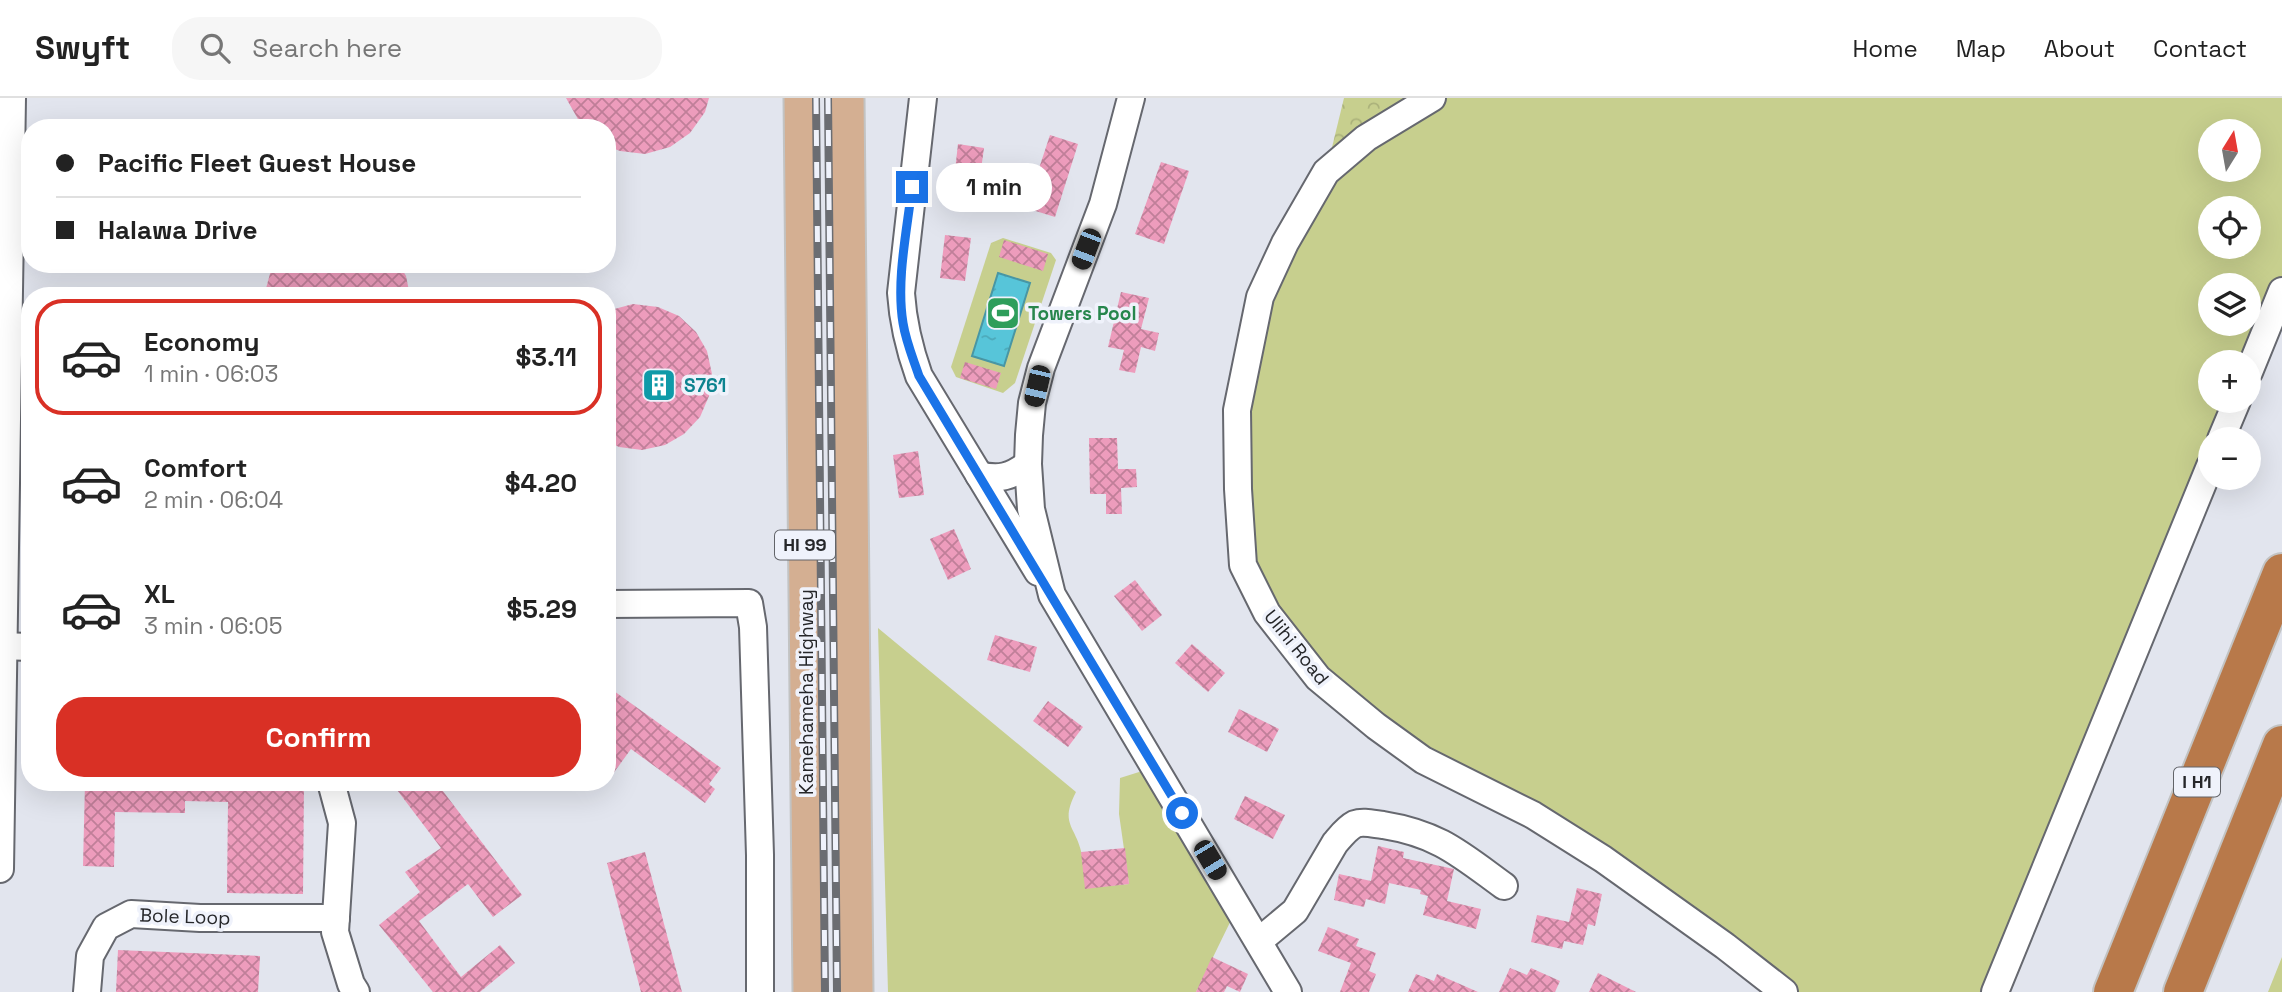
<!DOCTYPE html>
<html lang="en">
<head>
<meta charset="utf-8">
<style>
	body { margin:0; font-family:"Space Grotesk",sans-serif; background:#f6f6f6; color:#222; height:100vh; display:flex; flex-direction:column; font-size:26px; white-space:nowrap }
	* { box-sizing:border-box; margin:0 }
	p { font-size:23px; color:#767676 }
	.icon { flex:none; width:38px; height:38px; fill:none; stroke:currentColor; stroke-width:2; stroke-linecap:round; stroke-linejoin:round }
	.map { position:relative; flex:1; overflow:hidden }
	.drawer { position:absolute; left:21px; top:189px; width:595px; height:504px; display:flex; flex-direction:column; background:#fff; border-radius:28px; box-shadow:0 7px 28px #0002 }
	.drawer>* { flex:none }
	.top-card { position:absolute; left:21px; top:21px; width:595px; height:154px; border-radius:28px; box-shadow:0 7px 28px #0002; display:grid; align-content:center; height:154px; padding:0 35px; background:#fff }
	.needle { width:46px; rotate:11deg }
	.buttons { position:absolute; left:2198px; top:21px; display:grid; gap:14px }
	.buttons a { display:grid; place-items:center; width:63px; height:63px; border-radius:50%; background:#fff; box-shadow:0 7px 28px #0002; font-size:35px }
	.end { position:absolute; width:32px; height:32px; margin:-16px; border:9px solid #1a73e8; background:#fff; box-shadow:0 0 0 4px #fff }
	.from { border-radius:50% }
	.bubble { position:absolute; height:49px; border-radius:24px; background:#fff; box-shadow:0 7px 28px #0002; font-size:23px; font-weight:700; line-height:49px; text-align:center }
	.car { position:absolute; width:21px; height:42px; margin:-21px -10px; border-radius:9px; box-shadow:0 0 5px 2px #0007; background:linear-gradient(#222 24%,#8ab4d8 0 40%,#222 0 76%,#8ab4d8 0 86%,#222 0) }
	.top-card b { display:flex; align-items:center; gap:24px; height:66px; font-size:26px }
	.top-card b+b { border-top:2px solid #e0e0e0 }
	.top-card i { width:18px; height:18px; background:#222 }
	ul { padding:12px 0 0; list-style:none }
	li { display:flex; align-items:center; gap:21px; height:116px; margin:0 14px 10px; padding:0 21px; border:4px solid transparent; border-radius:28px }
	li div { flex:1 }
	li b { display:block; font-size:26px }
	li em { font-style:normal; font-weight:700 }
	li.current { border-color:#d93025 }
	li>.icon { width:63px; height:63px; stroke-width:1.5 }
	.action { display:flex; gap:14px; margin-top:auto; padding:14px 35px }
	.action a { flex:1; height:80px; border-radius:28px; background:#d93025; color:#fff; font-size:28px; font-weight:700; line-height:80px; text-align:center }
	header { display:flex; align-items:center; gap:42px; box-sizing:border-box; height:98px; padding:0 35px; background:#fff; border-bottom:2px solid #e0e0e0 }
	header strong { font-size:33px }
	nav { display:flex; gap:38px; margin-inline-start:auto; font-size:24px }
	.search { width:490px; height:63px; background:#f6f6f6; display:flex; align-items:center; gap:18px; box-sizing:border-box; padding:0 24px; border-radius:28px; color:#767676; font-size:26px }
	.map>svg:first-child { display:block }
</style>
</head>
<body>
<header>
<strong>Swyft</strong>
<div class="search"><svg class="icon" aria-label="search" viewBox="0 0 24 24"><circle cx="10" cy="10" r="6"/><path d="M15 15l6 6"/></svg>Search here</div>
<nav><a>Home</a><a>Map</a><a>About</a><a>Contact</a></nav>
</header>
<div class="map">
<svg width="2282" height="894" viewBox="0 0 2282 894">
	<defs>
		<pattern id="forest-crowns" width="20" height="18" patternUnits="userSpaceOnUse" patternTransform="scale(1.75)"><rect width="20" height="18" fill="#c7cf8e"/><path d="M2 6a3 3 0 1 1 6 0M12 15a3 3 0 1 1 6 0" fill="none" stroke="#abb27b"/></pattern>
		<pattern id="water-ripples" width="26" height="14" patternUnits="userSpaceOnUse" patternTransform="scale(1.75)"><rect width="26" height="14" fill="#57c5d9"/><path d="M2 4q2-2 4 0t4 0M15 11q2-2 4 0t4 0" fill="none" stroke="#4ca9ba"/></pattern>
		<pattern id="building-cross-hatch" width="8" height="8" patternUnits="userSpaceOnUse" patternTransform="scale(1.75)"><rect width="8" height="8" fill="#ed9cbc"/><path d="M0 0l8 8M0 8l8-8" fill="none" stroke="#c07f99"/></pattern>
	</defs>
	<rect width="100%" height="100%" fill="#e2e5ee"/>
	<g fill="#c7cf8e" fill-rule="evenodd">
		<path d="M1432,0H2282V193L2249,264H2210V303H2237L2210,341V368L1995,894H1784L1725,848L1423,662L1267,515L1238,391L1250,249L1326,74ZM2210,33H2249V72H2210ZM2210,110H2249V149H2210ZM2210,187H2249V226H2210Z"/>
		<path d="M1003,140L1051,155L1056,162L1015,285L1003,295L956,279L951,269L991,145Z"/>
		<path d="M878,530L1076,694C1059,727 1076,727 1082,757C1084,768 1084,779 1086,790L1129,786L1119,716L1120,680L1155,669L1238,808L1196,894H888Z"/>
		<path d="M2282,859V894H2268Z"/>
	</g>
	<path fill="url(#forest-crowns)" d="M1344,0H1432L1326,74Z"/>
	<path fill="url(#water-ripples)" stroke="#4896a4" stroke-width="2" d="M998,175L1030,185L1004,268L972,258Z"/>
	<g fill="url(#building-cross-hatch)">
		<path d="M566,0H709L705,14L690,35L670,49L645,56L620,53L607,48V30H583Z"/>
		<path d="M1050,37L1078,46L1055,119L1026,110Z"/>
		<path d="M958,46L984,50L978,93L953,90Z"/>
		<path d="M1161,64L1189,73L1164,146L1135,136Z"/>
		<path d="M945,137L971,140L965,183L940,180Z"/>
		<path d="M1004,142L1048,156L1043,173L999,159Z"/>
		<path d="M275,166H399L406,178L410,198H264L271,172Z"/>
		<path d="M1121,194L1149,200L1141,231L1159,235L1155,253L1141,249L1135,275L1119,272L1124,252L1108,249Z"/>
		<path d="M633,206L658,209L679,218L696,234L707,253L712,276L709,298L700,319L684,336L665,347L642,352L619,349L607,343V213Z"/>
		<path d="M965,264L1001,275L996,291L960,280Z"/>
		<path d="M1089,340H1117L1118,371H1136L1137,389L1121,390L1122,416H1106V396H1090Z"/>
		<path d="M918,353L924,397L899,400L893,357Z"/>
		<path d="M954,431L971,471L948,482L930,441Z"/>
		<path d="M1135,482L1162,517L1142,533L1114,498Z"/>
		<path d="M995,537L1037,549L1030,574L987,562Z"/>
		<path d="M1192,546L1225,575L1208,594L1175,565Z"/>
		<path d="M607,588L721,670L709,686L715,691L705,705L631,651L607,684Z"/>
		<path d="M1048,603L1083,629L1068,649L1033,623Z"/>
		<path d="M1239,611L1279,631L1267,654L1228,634Z"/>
		<path d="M85,684H304L303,796L227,795L228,704L185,703V715L115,714L114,769L83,768Z"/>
		<path d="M391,684H436L522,797L493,819L468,786L419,823L461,879L500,847L515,865L480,894H433L379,827L420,794L405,774L441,750Z"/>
		<path d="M1245,698L1285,717L1273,741L1234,721Z"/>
		<path d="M1378,748L1404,754L1403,760L1454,771L1447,803L1481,811L1476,831L1423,817L1428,798L1420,796L1421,792L1389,785L1385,806L1366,801L1364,809L1334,802L1339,776L1371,783Z"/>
		<path d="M1125,750L1129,786L1085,791L1081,754Z"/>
		<path d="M645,754L682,894H641L607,765Z"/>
		<path d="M1577,790L1602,796L1595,828L1588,826L1583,847L1564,843L1562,851L1531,844L1537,817L1569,824Z"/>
		<path d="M1328,829L1359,841L1356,848L1376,855L1369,873L1376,876L1369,894H1340L1351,865L1318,853Z"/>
		<path d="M118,852L260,858L258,894H116Z"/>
		<path d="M1212,859L1248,876L1240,894L1227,888L1224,894H1196Z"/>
		<path d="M1510,870L1527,877L1531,870L1560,883L1555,894H1499Z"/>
		<path d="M1598,875L1636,894H1589Z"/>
		<path d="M1416,876L1434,883L1437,876L1478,894H1408Z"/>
	</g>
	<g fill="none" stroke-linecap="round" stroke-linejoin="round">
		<g stroke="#66686f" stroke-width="30">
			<g id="minor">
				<path d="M923,0L901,195C903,225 909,250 919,278L1038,474"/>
				<path d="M1131,0L1103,106L1041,270L1032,305L1029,337L1028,366L1031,411L1052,497L1288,894"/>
				<path d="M1432,0L1366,40L1326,74L1285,145L1260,199L1237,312L1238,391L1243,467L1267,515L1318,580L1376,628L1423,662L1533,717L1603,761L1725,848L1784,894"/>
				<path d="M2249,274L2282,193"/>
				<path d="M2221,341L2237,303"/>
				<path d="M979,377C999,382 1011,379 1028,366"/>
				<path d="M607,506L749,505L753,529L760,757V894"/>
				<path d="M0,548L30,549"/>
				<path d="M331,684L342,725L335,834L351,886L356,894"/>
				<path d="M0,771L12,0"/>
				<path d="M1259,843L1295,813L1335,745C1341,738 1347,730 1355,726C1363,723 1374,726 1383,727C1439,736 1460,756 1504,788"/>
				<path d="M87,894L90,858L106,829L131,816L200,820H336"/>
				<path d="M1995,894L2210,368"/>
			</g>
		</g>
		<g stroke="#c2c3c3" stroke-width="37">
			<g id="major">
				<path d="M801,0L810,894"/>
				<path d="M847,0L856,894"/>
			</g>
		</g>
		<g stroke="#c2c3c3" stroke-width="42">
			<g id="highway">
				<path d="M2113,894L2282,475"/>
				<path d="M2183,894L2282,647"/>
			</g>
		</g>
		<use href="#minor" stroke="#fff" stroke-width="26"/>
		<use href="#major" stroke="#d4af92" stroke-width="33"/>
		<use href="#highway" stroke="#b8794a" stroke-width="38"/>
		<g stroke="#6b6d72" stroke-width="8">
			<g id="rail">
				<path d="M816,0L825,894"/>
				<path d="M828,0L837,894"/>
			</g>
		</g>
		<use href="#rail" stroke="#eff2fb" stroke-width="5" stroke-dasharray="16" stroke-linecap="butt"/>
	</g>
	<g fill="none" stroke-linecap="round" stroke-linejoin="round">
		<path stroke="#1a73e8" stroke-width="9" d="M912,89C907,133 896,182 903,225C906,244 913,260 919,278L1182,715"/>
	</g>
	<defs>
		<g id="stadium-square" transform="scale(1.75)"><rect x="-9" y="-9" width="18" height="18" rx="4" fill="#2e9e5b" stroke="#eff2fb"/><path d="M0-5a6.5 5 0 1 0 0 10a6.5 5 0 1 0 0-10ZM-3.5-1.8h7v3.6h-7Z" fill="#fff"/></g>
		<g id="building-square" transform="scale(1.75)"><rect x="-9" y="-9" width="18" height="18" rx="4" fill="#0f9aa8" stroke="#eff2fb"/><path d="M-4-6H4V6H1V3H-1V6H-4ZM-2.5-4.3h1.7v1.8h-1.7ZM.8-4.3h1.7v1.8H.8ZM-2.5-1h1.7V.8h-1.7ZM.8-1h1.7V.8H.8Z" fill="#fff"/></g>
	</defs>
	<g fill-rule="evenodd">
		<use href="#stadium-square" x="1003" y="215"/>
		<use href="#building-square" x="659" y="287"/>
	</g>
	<g text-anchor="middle" stroke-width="7" stroke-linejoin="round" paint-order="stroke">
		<g fill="#eff2fb" stroke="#626469" stroke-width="2">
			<rect x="775" y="432.5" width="60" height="29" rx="5"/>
			<rect x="2174" y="669.5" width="46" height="29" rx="5"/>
		</g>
		<g font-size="18" font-weight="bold" fill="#26272a">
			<text x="805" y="453">HI 99</text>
			<text x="2197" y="690">I H1</text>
		</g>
		<g font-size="19" font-weight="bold" fill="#27864d" stroke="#eff2fb" text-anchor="start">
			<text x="1028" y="222">Towers Pool</text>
		</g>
		<g font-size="19" font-weight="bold" fill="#0d838f" stroke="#eff2fb" text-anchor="start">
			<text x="684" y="294">S761</text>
		</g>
		<g font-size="19" fill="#26272a" stroke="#eff2fb">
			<text transform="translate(1297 549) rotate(51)" y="7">Ulihi Road</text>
			<text transform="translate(806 594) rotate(-90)" y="7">Kamehameha Highway</text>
			<text transform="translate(185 818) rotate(2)" y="7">Bole Loop</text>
		</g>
	</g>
</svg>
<div class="buttons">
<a><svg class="needle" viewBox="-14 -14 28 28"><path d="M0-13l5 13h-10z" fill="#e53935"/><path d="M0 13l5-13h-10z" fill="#767676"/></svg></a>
<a><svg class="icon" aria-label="locate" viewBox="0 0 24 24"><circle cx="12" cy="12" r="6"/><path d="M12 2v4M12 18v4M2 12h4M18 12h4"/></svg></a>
<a><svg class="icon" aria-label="layers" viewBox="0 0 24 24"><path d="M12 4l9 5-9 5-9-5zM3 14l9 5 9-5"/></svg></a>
<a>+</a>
<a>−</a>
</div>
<i class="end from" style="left:1182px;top:715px"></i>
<i class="end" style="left:912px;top:89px"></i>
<div class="bubble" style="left:936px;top:65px;width:116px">1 min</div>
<i class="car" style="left:1086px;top:151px;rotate:201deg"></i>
<i class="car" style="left:1037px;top:288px;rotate:193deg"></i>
<i class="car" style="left:1210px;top:762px;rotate:149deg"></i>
<div class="top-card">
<b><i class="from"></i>Pacific Fleet Guest House</b>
<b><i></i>Halawa Drive</b>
</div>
<section class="drawer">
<ul>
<li class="current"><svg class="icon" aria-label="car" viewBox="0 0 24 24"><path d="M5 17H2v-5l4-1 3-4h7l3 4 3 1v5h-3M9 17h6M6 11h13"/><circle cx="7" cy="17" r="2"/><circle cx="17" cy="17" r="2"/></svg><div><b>Economy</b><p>1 min · 06:03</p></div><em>$3.11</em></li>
<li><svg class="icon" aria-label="car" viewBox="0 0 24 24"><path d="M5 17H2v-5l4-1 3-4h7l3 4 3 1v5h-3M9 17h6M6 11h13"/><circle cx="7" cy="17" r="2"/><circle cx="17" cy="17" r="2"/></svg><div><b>Comfort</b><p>2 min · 06:04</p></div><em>$4.20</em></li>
<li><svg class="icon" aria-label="car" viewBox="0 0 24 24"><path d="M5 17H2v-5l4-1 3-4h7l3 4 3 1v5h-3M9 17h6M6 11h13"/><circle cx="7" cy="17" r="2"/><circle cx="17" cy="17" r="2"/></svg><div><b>XL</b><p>3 min · 06:05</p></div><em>$5.29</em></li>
</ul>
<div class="action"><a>Confirm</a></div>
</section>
</div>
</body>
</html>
